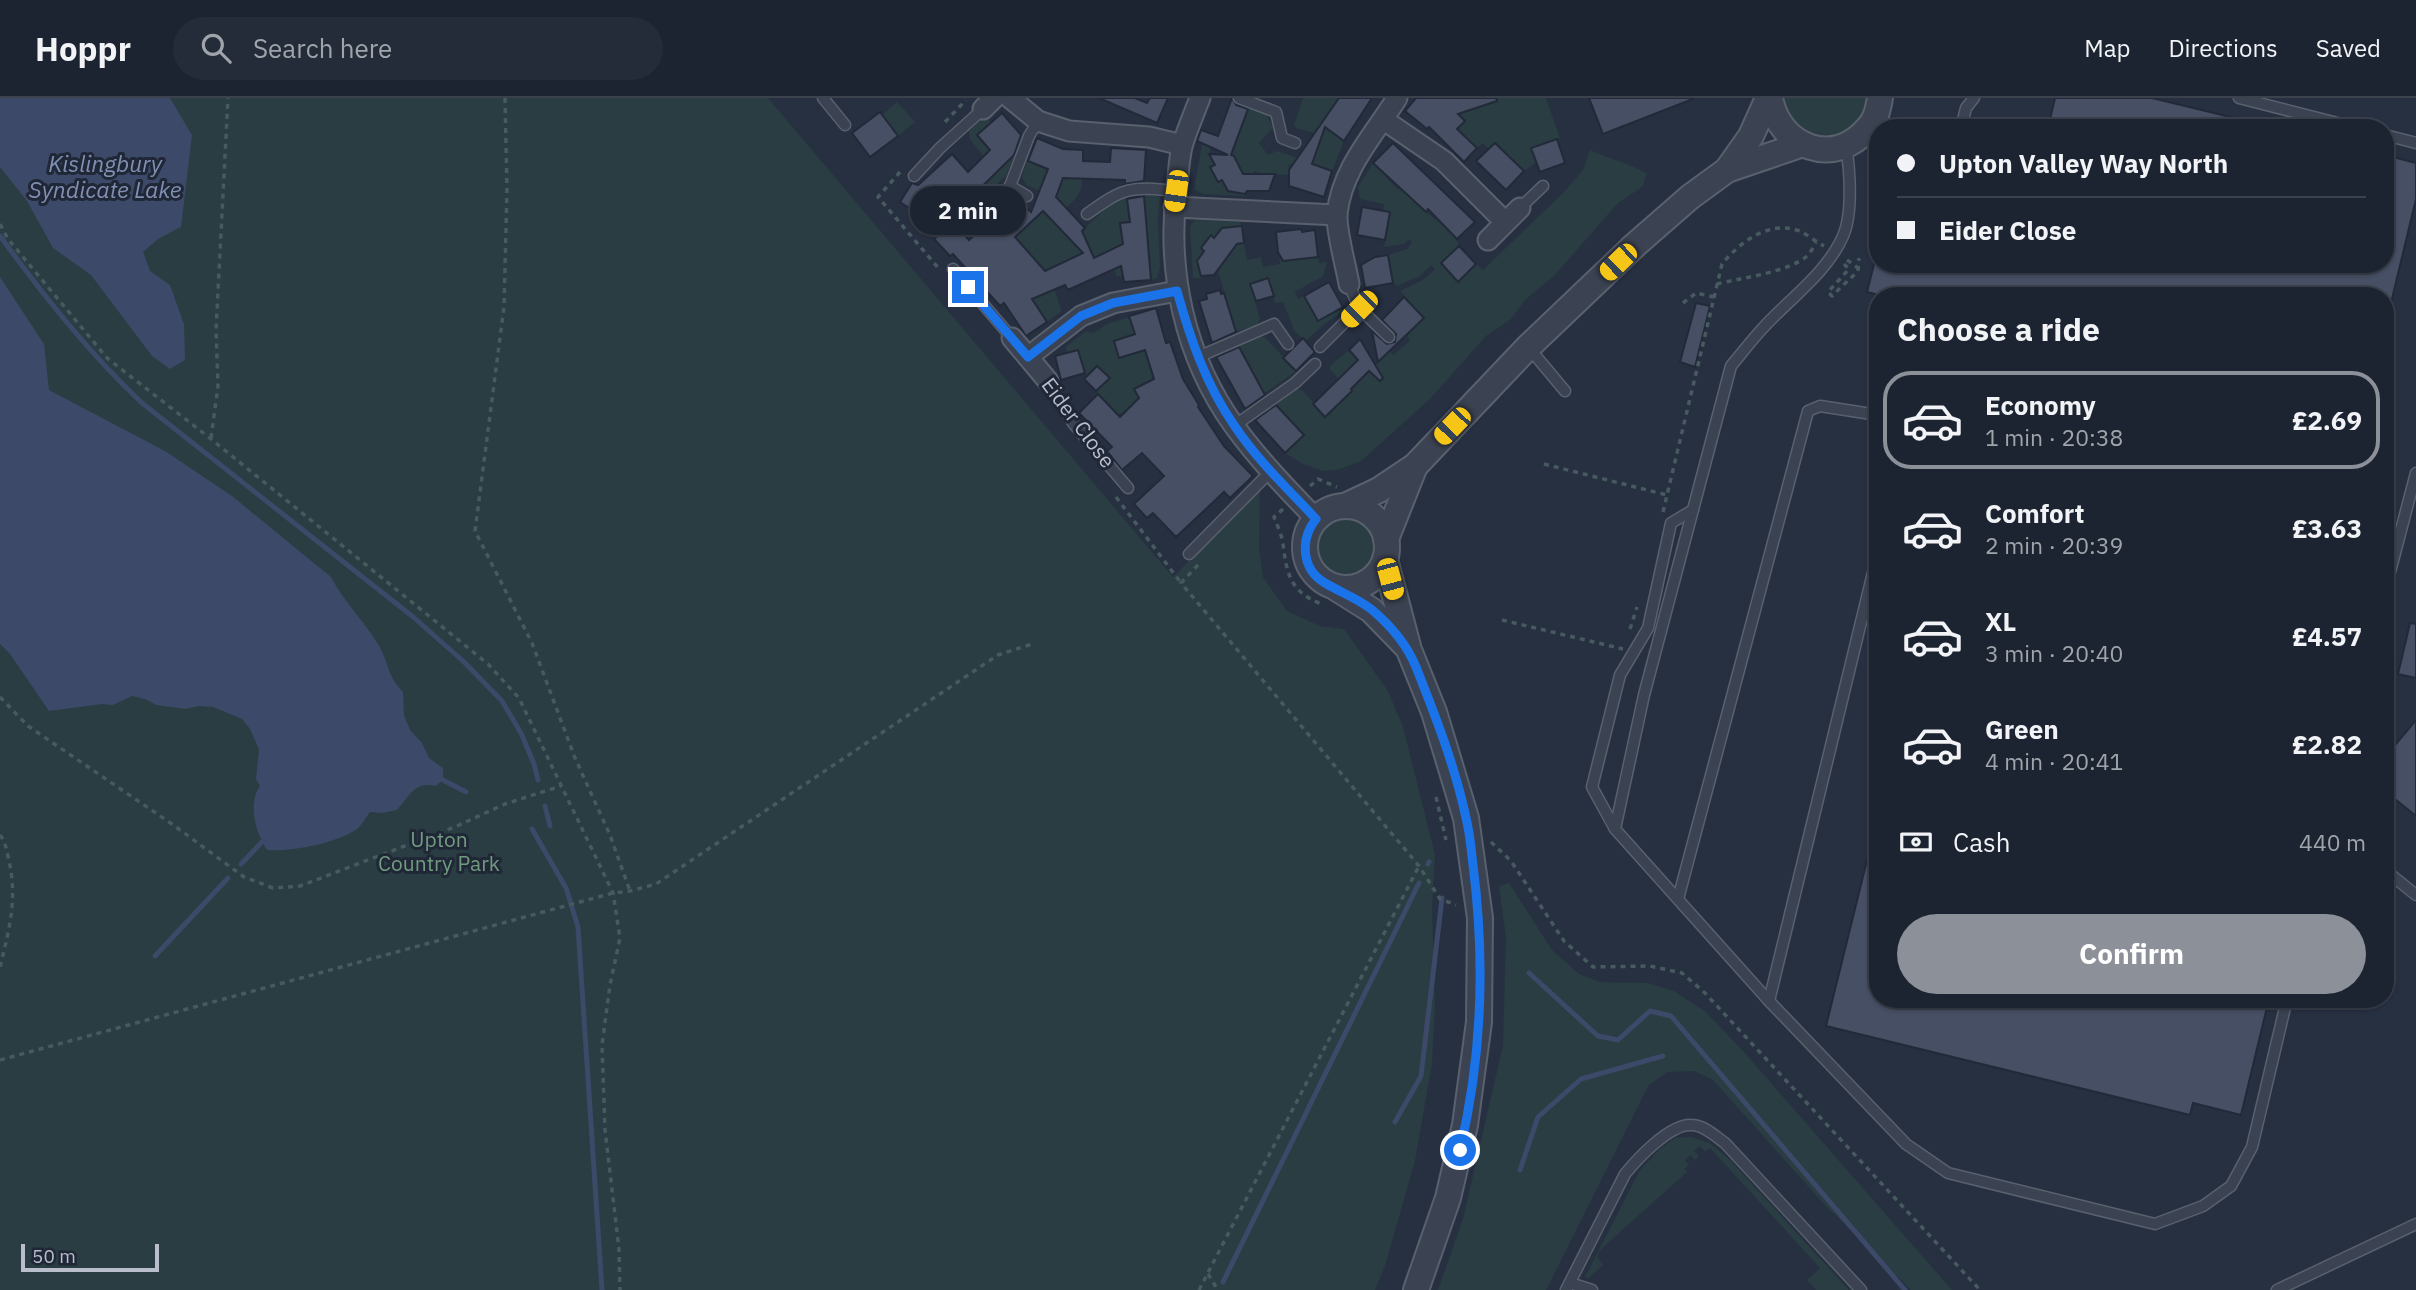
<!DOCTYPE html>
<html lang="en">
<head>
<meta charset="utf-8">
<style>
	body { margin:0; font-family:"IBM Plex Sans",sans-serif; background:#252c39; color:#f1f3f6; height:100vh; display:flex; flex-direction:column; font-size:26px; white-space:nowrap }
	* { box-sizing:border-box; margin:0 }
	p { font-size:23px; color:#a0a4ab }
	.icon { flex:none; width:38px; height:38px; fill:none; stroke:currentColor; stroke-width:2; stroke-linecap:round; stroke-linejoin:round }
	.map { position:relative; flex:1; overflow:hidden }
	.drawer { position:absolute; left:1869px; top:189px; width:525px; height:721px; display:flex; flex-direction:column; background:#1d2431; border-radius:28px; box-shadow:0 2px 5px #0004,0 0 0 2px #3b414d }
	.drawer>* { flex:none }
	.guide { position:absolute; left:1869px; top:21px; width:525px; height:154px; border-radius:28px; box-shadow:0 2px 5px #0004,0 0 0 2px #3b414d; display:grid; align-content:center; height:154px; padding:0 28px; background:#1d2431 }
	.scale { position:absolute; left:21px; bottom:18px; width:138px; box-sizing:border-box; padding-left:7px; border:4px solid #b8becb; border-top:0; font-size:19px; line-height:24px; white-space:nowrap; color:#b8becb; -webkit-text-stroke:5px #202737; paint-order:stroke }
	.end { position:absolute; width:32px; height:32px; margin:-16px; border:9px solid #1a73e8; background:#fff; box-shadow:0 0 0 4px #fff }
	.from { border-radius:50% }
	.bubble { position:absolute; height:49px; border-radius:24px; background:#1d2431; box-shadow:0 2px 5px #0004,0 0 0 2px #3b414d; font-size:23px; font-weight:700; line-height:49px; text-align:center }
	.car { position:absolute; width:21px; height:42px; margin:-21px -10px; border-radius:9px; box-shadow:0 0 5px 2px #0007; background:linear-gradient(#f5c518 24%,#345 0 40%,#f5c518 0 76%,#345 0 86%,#f5c518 0) }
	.guide b { display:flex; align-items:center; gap:24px; height:66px; font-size:26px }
	.guide b+b { border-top:2px solid #3b414d }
	.guide i { width:18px; height:18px; background:#f1f3f6 }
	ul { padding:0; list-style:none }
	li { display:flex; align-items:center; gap:21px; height:98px; margin:0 14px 10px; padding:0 14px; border:4px solid transparent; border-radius:28px }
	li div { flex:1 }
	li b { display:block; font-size:26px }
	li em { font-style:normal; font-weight:700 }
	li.selected { border-color:#8c9099 }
	li>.icon { width:63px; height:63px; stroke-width:1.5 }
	h2 { padding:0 28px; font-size:32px; line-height:84px }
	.pay { display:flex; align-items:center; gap:18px; height:77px; padding:0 28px; font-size:26px }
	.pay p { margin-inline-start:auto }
	.button { display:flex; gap:14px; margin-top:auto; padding:14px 28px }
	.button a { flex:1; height:80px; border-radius:42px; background:#8c9099; color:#fff; font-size:28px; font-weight:700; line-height:80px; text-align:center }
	header { display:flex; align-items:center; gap:42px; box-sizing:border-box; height:98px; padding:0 35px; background:#1d2431; border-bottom:2px solid #3b414d }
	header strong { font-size:33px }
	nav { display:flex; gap:38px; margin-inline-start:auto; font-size:24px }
	.search { width:490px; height:63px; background:#252c39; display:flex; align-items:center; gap:18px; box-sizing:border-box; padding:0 24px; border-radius:38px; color:#a0a4ab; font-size:26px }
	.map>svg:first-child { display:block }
</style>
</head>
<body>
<header>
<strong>Hoppr</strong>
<div class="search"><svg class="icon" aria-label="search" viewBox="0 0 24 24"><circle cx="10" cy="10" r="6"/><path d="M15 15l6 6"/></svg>Search here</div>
<nav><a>Map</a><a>Directions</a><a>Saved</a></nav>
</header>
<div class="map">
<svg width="2416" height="1192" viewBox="0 0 2416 1192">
	<rect width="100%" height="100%" fill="#273041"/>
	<g fill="#293d42">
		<path d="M0,0H768L1173,479L1260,392L1259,450L1263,479L1287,513L1320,528L1344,531L1388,593L1403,629L1435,757L1432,808L1435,907L1432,965L1415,1063L1385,1168L1375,1192H0Z"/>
		<path d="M1303,0H1339L1321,27L1344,43L1332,73L1306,66H1289L1288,77L1261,76L1254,73L1251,81L1239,77L1241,72L1234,58L1229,59L1232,43L1238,40L1249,9L1267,17L1273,30L1259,45L1268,57L1277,53L1312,65L1322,37L1296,30L1294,27Z"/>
		<path d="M1490,0H1546L1560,40L1532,50L1537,64L1524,73L1495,45L1489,51L1483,45L1477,50L1460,34L1459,29L1465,23L1453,11Z"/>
		<path d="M1780,0H1870C1864,32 1835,50 1805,33C1801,31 1794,29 1791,25C1786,19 1783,7 1780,0Z"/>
		<path d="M897,4L915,24L898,38L890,27L875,38L865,25L883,16Z"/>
		<path d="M984,18L992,25L978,37L985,47L1010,48L1022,38V40L1006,78L971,108L1025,164L1015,139L1035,119L1029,112L1033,111L1049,117L1040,93L1026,87L1022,79L1027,63L1065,80L1082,81C1084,100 1064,110 1052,122L1071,143L1114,103L1126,98L1129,121L1146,120L1143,96L1160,99L1158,121L1160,170L1157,180L1151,182L1148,154L1122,170L1123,178H1117L1105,155L1097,159L1105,176H1102L1090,151L1047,172L1062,213L1047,224L1033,202L1046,189L983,129L968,142L952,124L934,141L918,120L917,115L921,117L933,97L952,118L966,104L953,91L984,59L970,41L969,33Z"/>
		<path d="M1204,36L1215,37L1209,56L1215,67L1210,69L1217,84L1222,82L1228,93L1245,96L1244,98L1203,96L1194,91Z"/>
		<path d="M1590,52C1609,61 1630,65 1647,76L1642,89L1618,105L1554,178L1526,201L1510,222L1486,238L1430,301L1361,363L1337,372L1323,373L1303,366L1285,355L1304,337L1276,307L1295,291L1302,292L1326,318L1352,293L1330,272V268L1349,252L1370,273L1389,253L1393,257L1410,243L1407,238L1424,220L1400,193L1423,182L1435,171L1431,167L1420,178L1397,188L1393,185L1388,157L1407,151L1412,144L1409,141L1404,146L1384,149L1390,114L1383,113L1384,106L1360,101L1358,89L1373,65C1380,72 1393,88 1400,92C1410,98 1416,106 1425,113C1438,124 1454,132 1459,148L1441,166L1458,183L1476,166L1483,172L1563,95L1583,72Z"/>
		<path d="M1196,122L1240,124L1242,128L1222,130L1214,140L1210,137L1201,150L1204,153L1197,163L1202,180H1193L1190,130L1192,125Z"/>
		<path d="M1244,145L1247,162L1261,159L1263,169L1280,166L1279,161L1304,158L1305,161L1318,159L1319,165L1327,164L1323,178L1295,194L1298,201L1304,198L1318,223L1343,209L1342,214L1323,227L1306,243L1295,234L1283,204L1275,205L1268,180L1250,186L1260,221L1257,227L1236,234L1216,166H1222L1232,154L1230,147Z"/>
		<path d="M1130,219L1135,236L1114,243L1119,260L1145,252L1153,277L1151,283L1135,291L1142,307L1159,299H1163L1177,322L1159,335L1164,343L1183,332L1197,352L1194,359L1179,373L1169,356L1157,344L1143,356L1141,355L1125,337L1147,317L1135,304L1119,317L1096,293L1109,280L1097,268L1087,278L1078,252L1067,255L1066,249L1086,233L1094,235L1107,226Z"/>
		<path d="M1261,238L1265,239L1296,273L1264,296L1238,249Z"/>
		<circle cx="1346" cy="448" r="30"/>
		<path d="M1509,785L1552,852L1579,876L1600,884L1647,885L1674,893L1706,914L1744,954L1952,1192H1911L1824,1106L1713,982L1694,973L1667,974L1648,988L1546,1192H1438L1463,1121L1503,947L1506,840L1499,788Z"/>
		<path d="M1692,1039L1710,1045L1731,1063L1849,1192H1816L1807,1182L1820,1170L1710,1050L1705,1054L1700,1048L1694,1053L1699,1058L1695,1062L1690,1057L1685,1062L1689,1067L1684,1071L1687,1074L1600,1152L1597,1159L1603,1167L1588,1181L1585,1179L1640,1072L1660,1051L1675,1040Z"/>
	</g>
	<g fill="#3c4968">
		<path d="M0,0H170L192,37L181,129L158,141L143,154L150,173L170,187L184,226L185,262L170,271L152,258L91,177L53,150L27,103L0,69Z"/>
		<path d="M0,179L44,246L49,292L165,353L232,398L331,479C344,504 364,523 378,546C389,564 387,578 403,594L404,617L410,632L422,645L429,660L443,670V682L436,688C415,683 410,697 397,712L382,715L370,714C366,719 362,727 357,731C338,745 290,754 267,752C256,735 247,706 260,688L256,681L259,651L250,631L242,621L213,609L199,608L186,611L156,607L145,601L132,598L113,607L102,606L49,613L10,556L0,546Z"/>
	</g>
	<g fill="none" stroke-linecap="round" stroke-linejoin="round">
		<g stroke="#3c4968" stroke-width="5">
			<path d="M0,138C44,198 88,254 142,305L412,518L463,563L502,603L521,635L534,666L538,682"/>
			<path d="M443,682L466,694"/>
			<path d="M545,708L550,728"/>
			<path d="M532,731L566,790L578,829L602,1192"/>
			<path d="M241,766L262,744"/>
			<path d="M1428,766L1429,764"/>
			<path d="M155,858L228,780"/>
			<path d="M1529,875L1598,938L1618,942L1650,913L1671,918L1905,1192"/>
			<path d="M1395,1024L1421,978L1442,800"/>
			<path d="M1520,1072L1538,1019L1581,981L1663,958"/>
			<path d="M1223,1184L1419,785"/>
		</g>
	</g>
	<g fill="#464f63" stroke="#222939" stroke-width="2" fill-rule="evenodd">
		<path d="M1099,0H1135L1147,5L1150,0H1168L1157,25Z"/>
		<path d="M1232,0L1236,7L1248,11L1231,57L1234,58L1243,76H1275L1269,93H1247L1245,96L1228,93L1222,82L1218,84L1210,69L1215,67L1209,56L1228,57L1197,43L1201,32L1218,38Z"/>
		<path d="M1339,0H1372L1344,43L1325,29L1312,66L1332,73L1324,99L1289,88V72Z"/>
		<path d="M1416,0H1496L1497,3L1458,16L1465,23L1457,31L1477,50L1464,64L1429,29L1427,31L1405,13Z"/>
		<path d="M1589,0H1693V1L1603,36Z"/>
		<path d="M2055,0H2152L2251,24L2250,30H2048Z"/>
		<path d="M880,14L898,38L870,59L852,35Z"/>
		<path d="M1002,15L1021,37L1014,57L952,118L932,97L920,117L900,104L912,85L918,87L952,56L968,74L990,52L977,37Z"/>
		<path d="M1037,40L1063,51L1083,52V63L1110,64L1111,50L1146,52L1144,83L1125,86V82L1063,80L1056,99L1085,130L1082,133L1094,160L1123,146L1120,125L1130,124L1127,101L1144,98L1151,182L1124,184L1121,168L1068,192L1065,187L1032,201L1047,224L1026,238L1004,205L1000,208L953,156L950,158L934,141L953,124L969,142L983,129L986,132L1017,101L1031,114L1048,71L1028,63ZM1043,113L1083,155L1045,173L1015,139Z"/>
		<path d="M1557,41L1565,65L1540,74L1531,50Z"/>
		<path d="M1393,45L1475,124L1457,141L1428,111L1426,114L1373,65Z"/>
		<path d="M1495,45L1524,73L1506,92L1476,63Z"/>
		<path d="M2385,57L2416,65V101L2391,205L2385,204V198H1883L1867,194L1874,166H2385Z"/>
		<path d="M1362,109L1390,114L1385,142L1357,137Z"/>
		<path d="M1242,128L1244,145L1237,146L1214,177L1201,178L1197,163L1204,153L1201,150L1211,137L1214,140L1222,130Z"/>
		<path d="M1301,131L1302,134L1315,132L1318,159L1283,163L1278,154L1276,134Z"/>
		<path d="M1459,148L1476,166L1458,184L1441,165Z"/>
		<path d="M1388,157L1393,185L1365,190L1361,167L1375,159Z"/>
		<path d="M1268,180L1274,198L1256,203L1250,186Z"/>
		<path d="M1329,184L1343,209L1318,223L1304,198Z"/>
		<path d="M1220,192L1221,196L1224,195L1236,234L1212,245L1199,203L1207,201L1206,196Z"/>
		<path d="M1404,199L1424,220L1378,264L1372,233L1387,246L1395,244L1396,236L1382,222Z"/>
		<path d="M1696,205L1710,208L1695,269L1680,264Z"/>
		<path d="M1156,210L1166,245L1170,244L1183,281L1199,307L1198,309L1224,348L1253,378L1230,400L1224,394L1176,439L1153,415L1147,420L1134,406L1164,378L1142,355L1122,372L1107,353L1112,349L1079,315L1098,296L1120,319L1139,300L1134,291L1154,281L1145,252L1119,260L1114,243L1135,236L1129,218Z"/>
		<path d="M1303,240L1315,254L1296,273L1283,260Z"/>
		<path d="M1360,241L1383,280L1380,283L1369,273L1351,291L1352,293L1325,319L1313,306L1358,262L1349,252Z"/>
		<path d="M1239,249L1265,297L1245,311L1216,259Z"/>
		<path d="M1078,252L1085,275L1061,282L1055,258Z"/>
		<path d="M1097,268L1110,280L1096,293L1084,281Z"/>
		<path d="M1276,307L1304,337L1285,355L1255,322Z"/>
		<path d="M2410,525L2416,526V580L2398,576Z"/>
		<path d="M2416,622V718L2385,693V659Z"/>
		<path d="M1872,742H1878V901H2269L2241,1017L2193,1005L2190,1017L1826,928Z"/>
	</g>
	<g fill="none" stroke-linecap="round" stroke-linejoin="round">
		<g stroke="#59606e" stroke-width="13">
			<g id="service">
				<path d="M823,0L845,27"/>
				<path d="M1239,0L1276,14L1282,40L1295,45"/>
				<path d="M2239,0L2357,30"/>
				<path d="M1961,30L1966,10L1974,0"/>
				<path d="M2385,37L2416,45"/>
				<path d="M1846,48C1850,72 1853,115 1843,138C1827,175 1788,202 1762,231C1751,243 1741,256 1731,268L1644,597L1615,731L1769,903L1906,1046L1948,1075L2155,1126L2203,1108L2231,1088L2252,1049L2287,901"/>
				<path d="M914,78L940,50L983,11"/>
				<path d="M1010,88L1027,98"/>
				<path d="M1520,110L1543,88"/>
				<path d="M989,114L1010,88L1029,38L1038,23"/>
				<path d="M1087,116C1124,89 1131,88 1176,93"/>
				<path d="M953,171L1012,240"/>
				<path d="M1359,210L1389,239"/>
				<path d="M1320,249L1359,210L1349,186"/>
				<path d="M1529,250L1565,293"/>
				<path d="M1198,259L1274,226L1288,246"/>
				<path d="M1048,283L1073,325L1128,390"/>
				<path d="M1234,328L1295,285L1315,266"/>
				<path d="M1189,456L1271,373"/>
				<path d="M2385,493L2416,375"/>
				<path d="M1615,731L1592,689L1620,577L1648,530L1671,425L1693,412"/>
				<path d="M2385,772L2416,797"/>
				<path d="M1678,801L1808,313L1820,308L1878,317"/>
				<path d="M1769,903L1878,454"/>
				<path d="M1570,1185L1592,1192"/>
				<path d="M1566,1192L1625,1076C1638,1060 1670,1026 1691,1027C1704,1027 1715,1038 1725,1045L1861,1192"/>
				<path d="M2277,1192L2416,1126"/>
			</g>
		</g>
		<g stroke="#59606e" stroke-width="23">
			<g id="minor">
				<path d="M1010,0L1038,23L1069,33L1149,39L1182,47"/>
				<path d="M1200,0C1194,15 1188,30 1183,45C1179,58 1179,73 1177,87C1166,172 1184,259 1235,329C1259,362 1288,392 1316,421"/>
				<path d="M983,11L994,0"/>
				<path d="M1384,22L1444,63L1505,124"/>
				<path d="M1174,109L1337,117"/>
				<path d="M1488,142L1520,110"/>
				<path d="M1349,186C1346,168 1336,133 1337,116C1342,70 1374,37 1397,0"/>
				<path d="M1012,240L1048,283"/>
				<path d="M1028,259L1081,218L1113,205L1177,193"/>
			</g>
		</g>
		<g stroke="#59606e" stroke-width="28">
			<g id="tertiary">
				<path d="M1770,0C1779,49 1834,71 1868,30C1876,22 1878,11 1880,0"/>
				<path d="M1727,72L1751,38L1768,0"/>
				<circle cx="1346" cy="449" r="41"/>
				<path d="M1345,408L1379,392L1415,368L1528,249L1635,147L1690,99L1727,72L1803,46"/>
				<path d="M1386,441L1415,368"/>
				<path d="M1385,461L1409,552L1434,614L1466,720L1480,820L1479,924L1465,1027L1448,1100L1416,1192"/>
				<path d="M1336,490L1371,512L1406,548"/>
			</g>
		</g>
		<g stroke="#475a5f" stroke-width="3.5" stroke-dasharray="5 5" stroke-linecap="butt">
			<path d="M505,0L507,91L504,209L475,433L532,545L575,660L610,737L630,793"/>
			<path d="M945,24L966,2"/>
			<path d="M900,74L878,99L940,172"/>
			<path d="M0,126L8,141L107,260L211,341L488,566L519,600L613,795L620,840L610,887L602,947L605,1032L619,1151L620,1192"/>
			<path d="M1847,162L1858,170"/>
			<path d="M1844,166L1849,171L1828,194L1832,198L1858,173L1859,160"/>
			<path d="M1717,186C1741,180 1789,174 1807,158C1811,154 1814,148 1816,144"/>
			<path d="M1683,205L1696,195L1714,199"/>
			<path d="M211,340L218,288L216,232L228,0"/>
			<path d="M1544,366L1667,397"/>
			<path d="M1310,388L1318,381L1337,389"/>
			<path d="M1116,399L1181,485"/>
			<path d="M1283,411L1274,419C1277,427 1282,437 1283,446C1287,477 1290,493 1321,506"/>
			<path d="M1663,414L1722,166C1741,143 1769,122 1800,133C1808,137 1816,144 1824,148"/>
			<path d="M1198,467L1181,485L1419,768L1440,801L1456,807"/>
			<path d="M1502,522L1623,551"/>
			<path d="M1630,531L1637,509"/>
			<path d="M0,599L28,628L172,726L244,779L273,790L300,788L457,728L505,706L561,688"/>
			<path d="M1436,699L1446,742"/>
			<path d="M0,737C5,743 6,750 8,758C18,800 10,828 0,869"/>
			<path d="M1491,744L1511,763L1564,843L1593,869L1650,868L1682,875L1705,895L1980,1192"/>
			<path d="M0,962L613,795L630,793L656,786L998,557L1032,546"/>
			<path d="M1208,1176L1218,1192"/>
			<path d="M1199,1192L1419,768"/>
		</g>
		<use href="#service" stroke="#3b4251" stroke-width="10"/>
		<use href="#minor" stroke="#3b4251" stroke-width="19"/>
		<use href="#tertiary" stroke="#3b4251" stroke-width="24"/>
	</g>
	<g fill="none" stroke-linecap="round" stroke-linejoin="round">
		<path stroke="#1a73e8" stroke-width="9" d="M968,189L1028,259L1081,218L1113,205L1177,193C1190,240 1206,287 1234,327C1257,362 1288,391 1316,421C1300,441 1301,471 1325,485C1340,494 1357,500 1371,511C1389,526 1407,547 1416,569C1435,617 1455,668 1466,720C1470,735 1471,751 1473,767C1485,861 1482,959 1460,1052"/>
	</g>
	<g text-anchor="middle" stroke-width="6" stroke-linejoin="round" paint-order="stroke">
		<g font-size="21" fill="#b8becb" stroke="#202737">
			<text transform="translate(1078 325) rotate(53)" y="7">Eider Close</text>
		</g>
		<g font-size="21" fill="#709b7f" stroke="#202737">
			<text x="439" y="749">Upton<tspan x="439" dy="24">Country Park</tspan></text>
		</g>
		<g font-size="23" font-style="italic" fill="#8190b2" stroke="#202737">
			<text x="105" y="74">Kislingbury<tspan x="105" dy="26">Syndicate Lake</tspan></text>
		</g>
	</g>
</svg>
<div class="scale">50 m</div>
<i class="end from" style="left:1460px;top:1052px"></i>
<i class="end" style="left:968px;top:189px"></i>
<div class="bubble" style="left:910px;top:88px;width:116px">2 min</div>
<i class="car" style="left:1176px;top:93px;rotate:188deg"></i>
<i class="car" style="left:1618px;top:164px;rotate:226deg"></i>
<i class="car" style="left:1359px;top:211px;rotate:225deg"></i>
<i class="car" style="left:1452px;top:328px;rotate:224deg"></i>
<i class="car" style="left:1390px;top:481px;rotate:165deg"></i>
<div class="guide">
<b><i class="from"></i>Upton Valley Way North</b>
<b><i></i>Eider Close</b>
</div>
<section class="drawer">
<h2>Choose a ride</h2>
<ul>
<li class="selected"><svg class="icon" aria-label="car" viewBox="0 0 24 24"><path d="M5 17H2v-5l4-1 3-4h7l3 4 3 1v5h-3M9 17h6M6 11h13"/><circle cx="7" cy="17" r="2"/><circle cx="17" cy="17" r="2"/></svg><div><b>Economy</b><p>1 min · 20:38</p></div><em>£2.69</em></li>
<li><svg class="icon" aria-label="car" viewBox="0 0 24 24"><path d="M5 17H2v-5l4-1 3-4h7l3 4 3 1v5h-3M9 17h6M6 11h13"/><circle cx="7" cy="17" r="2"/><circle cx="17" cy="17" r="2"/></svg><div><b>Comfort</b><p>2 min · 20:39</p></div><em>£3.63</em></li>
<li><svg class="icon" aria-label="car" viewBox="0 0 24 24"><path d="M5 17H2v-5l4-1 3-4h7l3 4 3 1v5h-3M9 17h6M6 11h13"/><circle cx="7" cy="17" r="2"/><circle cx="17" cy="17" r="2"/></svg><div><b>XL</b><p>3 min · 20:40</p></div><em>£4.57</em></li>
<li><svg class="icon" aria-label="car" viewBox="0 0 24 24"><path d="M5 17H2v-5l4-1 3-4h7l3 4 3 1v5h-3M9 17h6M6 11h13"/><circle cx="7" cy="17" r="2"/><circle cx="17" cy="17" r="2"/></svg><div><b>Green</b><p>4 min · 20:41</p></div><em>£2.82</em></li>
</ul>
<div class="pay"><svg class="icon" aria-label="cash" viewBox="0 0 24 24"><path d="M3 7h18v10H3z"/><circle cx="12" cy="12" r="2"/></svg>Cash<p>440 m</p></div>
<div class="button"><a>Confirm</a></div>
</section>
</div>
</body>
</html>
